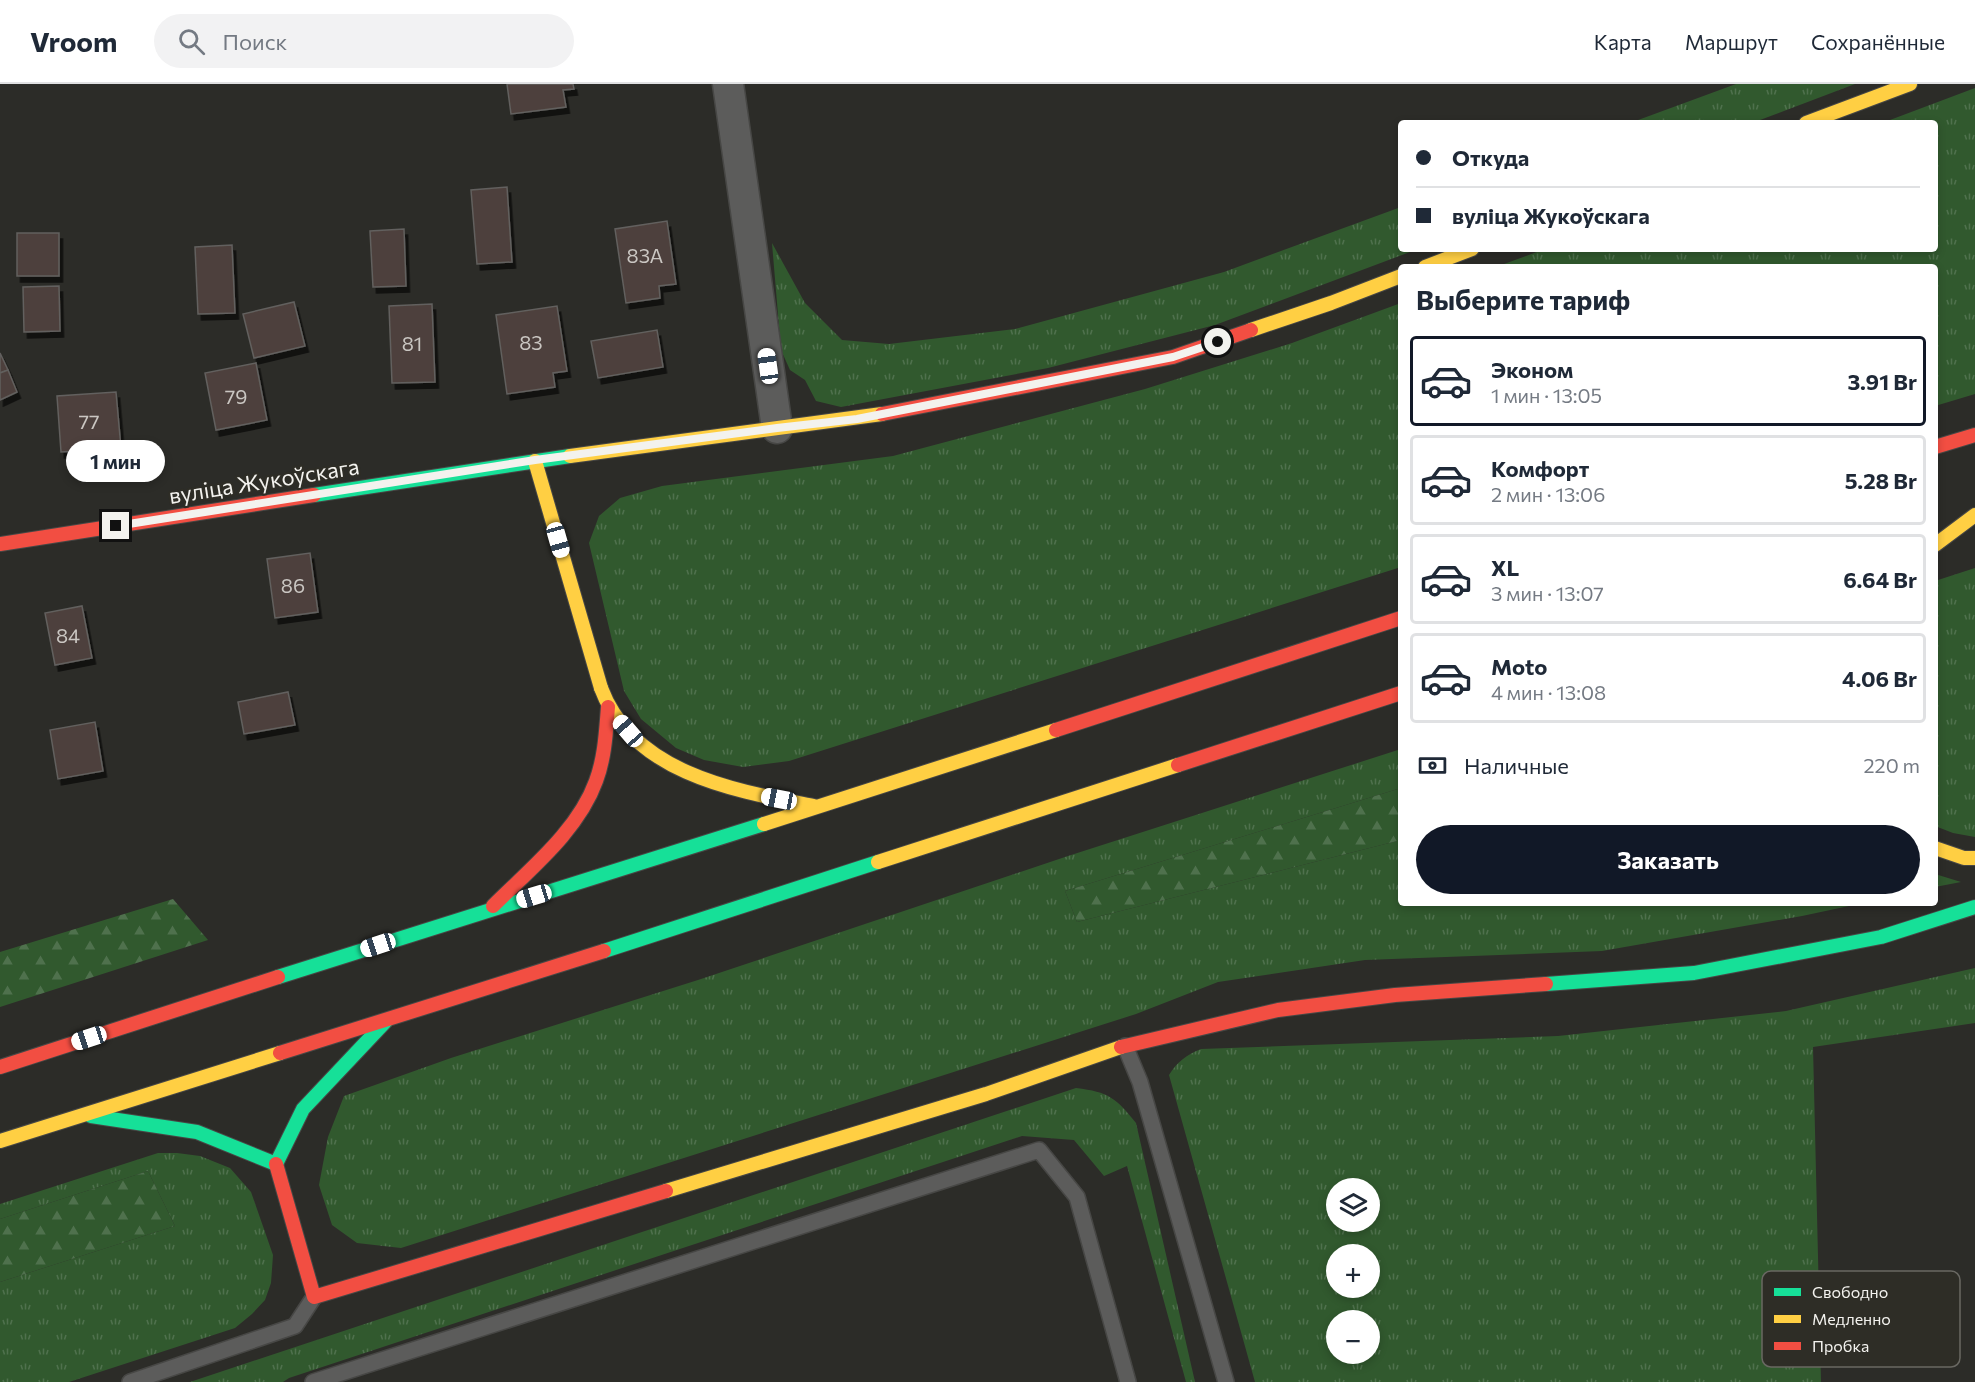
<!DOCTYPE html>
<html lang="ru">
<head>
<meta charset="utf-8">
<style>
	body { margin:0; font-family:Commissioner,sans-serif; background:#f2f2f3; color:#1f2937; height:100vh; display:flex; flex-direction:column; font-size:22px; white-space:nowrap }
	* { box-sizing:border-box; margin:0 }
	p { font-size:20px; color:#747a83 }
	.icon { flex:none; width:33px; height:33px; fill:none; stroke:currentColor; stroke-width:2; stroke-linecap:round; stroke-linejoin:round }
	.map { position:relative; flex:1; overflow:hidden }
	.panel { position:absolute; left:1398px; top:180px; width:540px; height:642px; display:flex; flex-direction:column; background:#fff; border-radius:6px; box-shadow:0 3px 9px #0003 }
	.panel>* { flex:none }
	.guide { position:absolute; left:1398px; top:36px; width:540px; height:132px; border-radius:6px; box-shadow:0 3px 9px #0003; display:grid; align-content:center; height:132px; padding:0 18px; background:#fff }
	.buttons { position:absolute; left:1326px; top:1094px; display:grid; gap:12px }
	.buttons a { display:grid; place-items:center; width:54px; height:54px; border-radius:50%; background:#fff; box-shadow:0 3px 9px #0003; font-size:30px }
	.end { position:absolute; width:27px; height:27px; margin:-14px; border:8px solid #f3f2ee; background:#111; box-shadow:0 0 0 3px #111 }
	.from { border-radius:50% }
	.bubble { position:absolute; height:42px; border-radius:21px; background:#fff; box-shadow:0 3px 9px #0003; font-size:20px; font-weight:700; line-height:42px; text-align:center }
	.car { position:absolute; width:18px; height:36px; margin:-18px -9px; border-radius:8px; box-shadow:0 0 4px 2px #0007; background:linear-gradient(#fff 24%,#345 0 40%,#fff 0 76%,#345 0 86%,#fff 0) }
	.guide b { display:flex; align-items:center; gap:21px; height:57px; font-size:22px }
	.guide b+b { border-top:2px solid #e0e1e3 }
	.guide i { width:15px; height:15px; background:#1f2937 }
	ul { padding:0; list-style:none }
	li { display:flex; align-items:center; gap:18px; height:90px; margin:0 12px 9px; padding:0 6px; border:3px solid #e0e1e3; border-radius:6px }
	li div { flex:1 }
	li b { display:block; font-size:22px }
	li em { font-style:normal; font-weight:700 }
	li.active { border-color:#111827 }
	li>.icon { width:54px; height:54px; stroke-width:1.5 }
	h2 { padding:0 18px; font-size:27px; line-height:72px }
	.pay { display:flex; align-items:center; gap:15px; height:66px; padding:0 18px; font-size:22px }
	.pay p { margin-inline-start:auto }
	.action { display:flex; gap:12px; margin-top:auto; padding:12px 18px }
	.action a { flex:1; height:69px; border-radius:36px; background:#111827; color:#fff; font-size:24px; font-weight:700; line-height:69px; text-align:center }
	header { display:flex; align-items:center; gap:36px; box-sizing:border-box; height:84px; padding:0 30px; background:#fff; border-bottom:2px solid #e0e1e3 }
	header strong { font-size:28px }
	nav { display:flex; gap:33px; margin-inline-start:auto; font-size:21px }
	.search { width:420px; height:54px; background:#f2f2f3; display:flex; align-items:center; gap:15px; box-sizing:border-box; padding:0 21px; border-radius:33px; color:#747a83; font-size:22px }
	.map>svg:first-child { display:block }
</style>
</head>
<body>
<header>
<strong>Vroom</strong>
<div class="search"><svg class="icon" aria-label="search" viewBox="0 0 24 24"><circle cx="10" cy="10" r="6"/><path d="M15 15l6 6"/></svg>Поиск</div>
<nav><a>Карта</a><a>Маршрут</a><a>Сохранённые</a></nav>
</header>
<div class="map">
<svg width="1975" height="1298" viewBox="0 0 1975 1298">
	<defs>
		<pattern id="grass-tufts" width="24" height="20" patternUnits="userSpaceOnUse" patternTransform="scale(1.5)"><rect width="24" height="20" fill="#31592e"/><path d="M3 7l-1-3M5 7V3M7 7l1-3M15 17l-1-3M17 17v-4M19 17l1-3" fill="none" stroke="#4f714d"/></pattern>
		<pattern id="forest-firs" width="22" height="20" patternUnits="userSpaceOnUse" patternTransform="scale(1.5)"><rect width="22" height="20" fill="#31592e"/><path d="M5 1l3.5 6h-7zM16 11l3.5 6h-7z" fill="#4f714d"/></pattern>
		<filter id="shadow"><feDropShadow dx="3.5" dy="6" stdDeviation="0" flood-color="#0009"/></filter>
	</defs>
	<rect width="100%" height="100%" fill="#2c2c28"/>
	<g fill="url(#grass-tufts)" fill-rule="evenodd">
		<path d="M1736,0H1855L1752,39H1630Z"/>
		<path d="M1975,4V310L1935,322V183H1496L1545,165H1935V39H1882Z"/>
		<path d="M1401,123V165H1418L1215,241L1048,284L841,323L816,317L805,296L790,286L781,266L772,159L805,219L842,256L889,260L1015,245L1224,188Z"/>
		<path d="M1401,219V483L789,677L743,683L704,676L676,664L641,635L624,607L589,459L599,432L620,414L662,402L893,372L1145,305L1292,259Z"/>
		<path d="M1975,484V753L1953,749L1935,742V497Z"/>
		<path d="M1401,665V704L1065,807L1077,838L1401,756V819H1863L1802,832L1602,867L1365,876L1218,898L1136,930L401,1164L357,1159L332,1141L319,1101L328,1053L344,1012L451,974L698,896L1068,772Z"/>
		<path d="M1935,790L1961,798L1935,803Z"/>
		<path d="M1975,884V939L1813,963L1821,1298H1255L1169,991C1177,978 1186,971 1201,965L1558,952L1786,927ZM1336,1104H1370V1137H1336ZM1336,1170H1370V1203H1336ZM1336,1236H1370V1269H1336Z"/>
		<path d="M1076,1004C1109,1008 1116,1014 1136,1039L1195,1298H1186L1127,1082L1104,1092L1074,1056L1022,1052L289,1294L283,1298H190Z"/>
		<path d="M158,1069H177L200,1072L230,1084L251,1108L273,1171L271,1199L265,1216L252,1230L235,1244L69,1298H0V1198L175,1142L148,1087L0,1135V1120Z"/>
	</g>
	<g fill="url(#forest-firs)">
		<path d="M1401,704V756L1077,838L1065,807Z"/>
		<path d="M173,815L208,856L0,923V868Z"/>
		<path d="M148,1087L175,1142L0,1198V1135Z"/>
	</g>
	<g fill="#4e413c" stroke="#62605e" stroke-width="1.5" filter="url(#shadow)">
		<path d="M507,0H573L574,5L563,6L566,23L511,30Z"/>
		<path d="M507,103L512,178L477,180L471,106Z"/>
		<path d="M667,137L676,200L659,202L660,214L626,219L615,145Z"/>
		<path d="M404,145L406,202L373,203L370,147Z"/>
		<rect x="17" y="149" width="42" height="43"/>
		<path d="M232,161L235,229L198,230L195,163Z"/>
		<path d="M59,202L60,247L24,248L23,203Z"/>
		<path d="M294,218L305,262L254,274L243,230Z"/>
		<path d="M432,220L435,298L392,299L389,222Z"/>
		<path d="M557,222L567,287L553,289L555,303L507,310L496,231Z"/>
		<path d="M657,246L663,283L598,294L591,257Z"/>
		<path d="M0,269L8,286L0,289Z"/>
		<path d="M256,279L267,336L216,346L205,289Z"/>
		<path d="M8,286L17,308L0,316V289Z"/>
		<path d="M116,308L121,364L61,368L57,312Z"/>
		<path d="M310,469L318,528L275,534L267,475Z"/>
		<path d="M82,522L92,574L55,581L45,529Z"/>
		<path d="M288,608L295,641L244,650L238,618Z"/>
		<path d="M95,638L103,687L58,695L50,646Z"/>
	</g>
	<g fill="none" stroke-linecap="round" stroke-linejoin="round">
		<g stroke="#474745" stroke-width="18">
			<g id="lane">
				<path d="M1125,962L1140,998L1226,1298"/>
				<path d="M130,1298L295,1242L314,1213"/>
				<path d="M313,1298L1039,1066L1077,1113L1128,1298"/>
			</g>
		</g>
		<g stroke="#474745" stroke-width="33">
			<path id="street" d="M728,0L777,344"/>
		</g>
		<g stroke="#474745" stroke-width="16">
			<g id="fast">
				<path d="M314,411L570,372"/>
				<path d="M604,867L878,778"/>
				<path d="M278,893L764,740"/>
				<path d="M1546,900L1694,889L1881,853L1975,823"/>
				<path d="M91,1032L197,1048L276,1080L303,1025L386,937"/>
			</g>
		</g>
		<g stroke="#474745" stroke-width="16">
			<g id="slow">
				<path d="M1806,39L1910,0"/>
				<path d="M1425,183L1472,165"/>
				<path d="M1251,246L1331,219L1401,192"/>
				<path d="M570,372L882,330"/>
				<path d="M535,377L601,604"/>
				<path d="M1935,461L1975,431"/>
				<path d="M601,604C633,690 736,707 814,722"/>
				<path d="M764,740L1056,646"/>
				<path d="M1935,764L1964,774H1975"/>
				<path d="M878,778L1178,681"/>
				<path d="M0,1057L280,969"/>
				<path d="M666,1107L986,1010L1121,963"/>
			</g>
		</g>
		<g stroke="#474745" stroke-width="16">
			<g id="jam">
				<path d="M882,330L1173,273L1251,246"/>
				<path d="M1935,363L1975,351"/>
				<path d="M0,460L314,411"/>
				<path d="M1056,646L1401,534"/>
				<path d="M1178,681L1401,609"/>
				<path d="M493,822C530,785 578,747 596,697C605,673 606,647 608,623"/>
				<path d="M1121,963L1278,926L1395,911L1546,900"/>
				<path d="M280,969L604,867"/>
				<path d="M0,983L278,893"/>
				<path d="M276,1080L314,1213L666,1107"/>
			</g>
		</g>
		<use href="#lane" stroke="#5c5c5b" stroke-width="15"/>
		<use href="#street" stroke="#5c5c5b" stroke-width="30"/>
		<use href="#fast" stroke="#16e098" stroke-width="14"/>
		<use href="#slow" stroke="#ffcf43" stroke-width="14"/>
		<use href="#jam" stroke="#f24e42" stroke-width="14"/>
	</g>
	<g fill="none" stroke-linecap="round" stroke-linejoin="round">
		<path stroke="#f3f2ee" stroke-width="8" d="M116,442L535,376L777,344L857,335L1173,273L1218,258"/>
	</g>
	<g text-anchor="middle" stroke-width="4.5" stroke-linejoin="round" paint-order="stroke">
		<g font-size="20" fill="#cac6c2">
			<text x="645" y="179">83А</text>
			<text x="531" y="266">83</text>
			<text x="412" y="267">81</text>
			<text x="236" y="320">79</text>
			<text x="89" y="345">77</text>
			<text x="293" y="509">86</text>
			<text x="68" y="559">84</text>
		</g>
		<g font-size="22" fill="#f3f2ee" stroke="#2e2d26">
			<text transform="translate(264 397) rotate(-9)" y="8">вуліца Жукоўскага</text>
		</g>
	</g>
	<rect x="1762" y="1187" width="198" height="96" rx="9" fill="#2e2d26" stroke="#696862" stroke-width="1.5"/>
	<rect x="1774" y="1204" width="27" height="8" fill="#16e098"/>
	<rect x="1774" y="1231" width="27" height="8" fill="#ffcf43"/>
	<rect x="1774" y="1258" width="27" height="8" fill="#f24e42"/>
	<g font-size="16" fill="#f3f2ee">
		<text x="1812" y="1214">Свободно</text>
		<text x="1812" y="1241">Медленно</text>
		<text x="1812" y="1268">Пробка</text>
	</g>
</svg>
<div class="buttons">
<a><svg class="icon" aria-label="layers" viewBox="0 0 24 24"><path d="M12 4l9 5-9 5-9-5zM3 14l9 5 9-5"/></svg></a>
<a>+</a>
<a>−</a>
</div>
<i class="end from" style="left:1218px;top:258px"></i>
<i class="end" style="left:116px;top:442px"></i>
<div class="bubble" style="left:66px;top:356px;width:99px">1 мин</div>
<i class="car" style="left:768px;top:282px;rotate:352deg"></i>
<i class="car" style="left:558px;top:456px;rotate:164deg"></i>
<i class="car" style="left:628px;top:647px;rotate:319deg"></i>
<i class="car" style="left:779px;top:715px;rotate:281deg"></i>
<i class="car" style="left:534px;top:812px;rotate:253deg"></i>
<i class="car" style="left:378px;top:861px;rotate:252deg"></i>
<i class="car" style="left:89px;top:954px;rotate:252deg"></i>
<div class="guide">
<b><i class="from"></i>Откуда</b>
<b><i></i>вуліца Жукоўскага</b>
</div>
<section class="panel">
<h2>Выберите тариф</h2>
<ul>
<li class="active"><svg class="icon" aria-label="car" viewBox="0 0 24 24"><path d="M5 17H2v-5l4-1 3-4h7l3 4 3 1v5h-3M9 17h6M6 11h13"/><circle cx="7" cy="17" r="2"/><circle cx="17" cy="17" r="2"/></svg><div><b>Эконом</b><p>1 мин · 13:05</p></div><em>3.91 Br</em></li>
<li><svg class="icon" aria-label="car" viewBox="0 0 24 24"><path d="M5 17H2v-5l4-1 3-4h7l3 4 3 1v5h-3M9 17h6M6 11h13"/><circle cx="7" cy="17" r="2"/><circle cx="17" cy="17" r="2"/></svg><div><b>Комфорт</b><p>2 мин · 13:06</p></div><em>5.28 Br</em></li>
<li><svg class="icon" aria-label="car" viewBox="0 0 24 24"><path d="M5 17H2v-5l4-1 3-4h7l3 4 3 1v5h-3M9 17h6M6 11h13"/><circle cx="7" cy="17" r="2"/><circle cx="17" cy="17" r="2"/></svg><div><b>XL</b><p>3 мин · 13:07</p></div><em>6.64 Br</em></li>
<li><svg class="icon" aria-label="car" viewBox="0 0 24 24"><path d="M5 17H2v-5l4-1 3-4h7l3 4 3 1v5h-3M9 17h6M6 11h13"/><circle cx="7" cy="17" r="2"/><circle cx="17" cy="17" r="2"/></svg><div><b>Moto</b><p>4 мин · 13:08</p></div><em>4.06 Br</em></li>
</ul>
<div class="pay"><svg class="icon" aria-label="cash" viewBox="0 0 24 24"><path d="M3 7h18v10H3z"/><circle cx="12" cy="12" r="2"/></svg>Наличные<p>220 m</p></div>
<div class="action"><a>Заказать</a></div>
</section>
</div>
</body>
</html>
